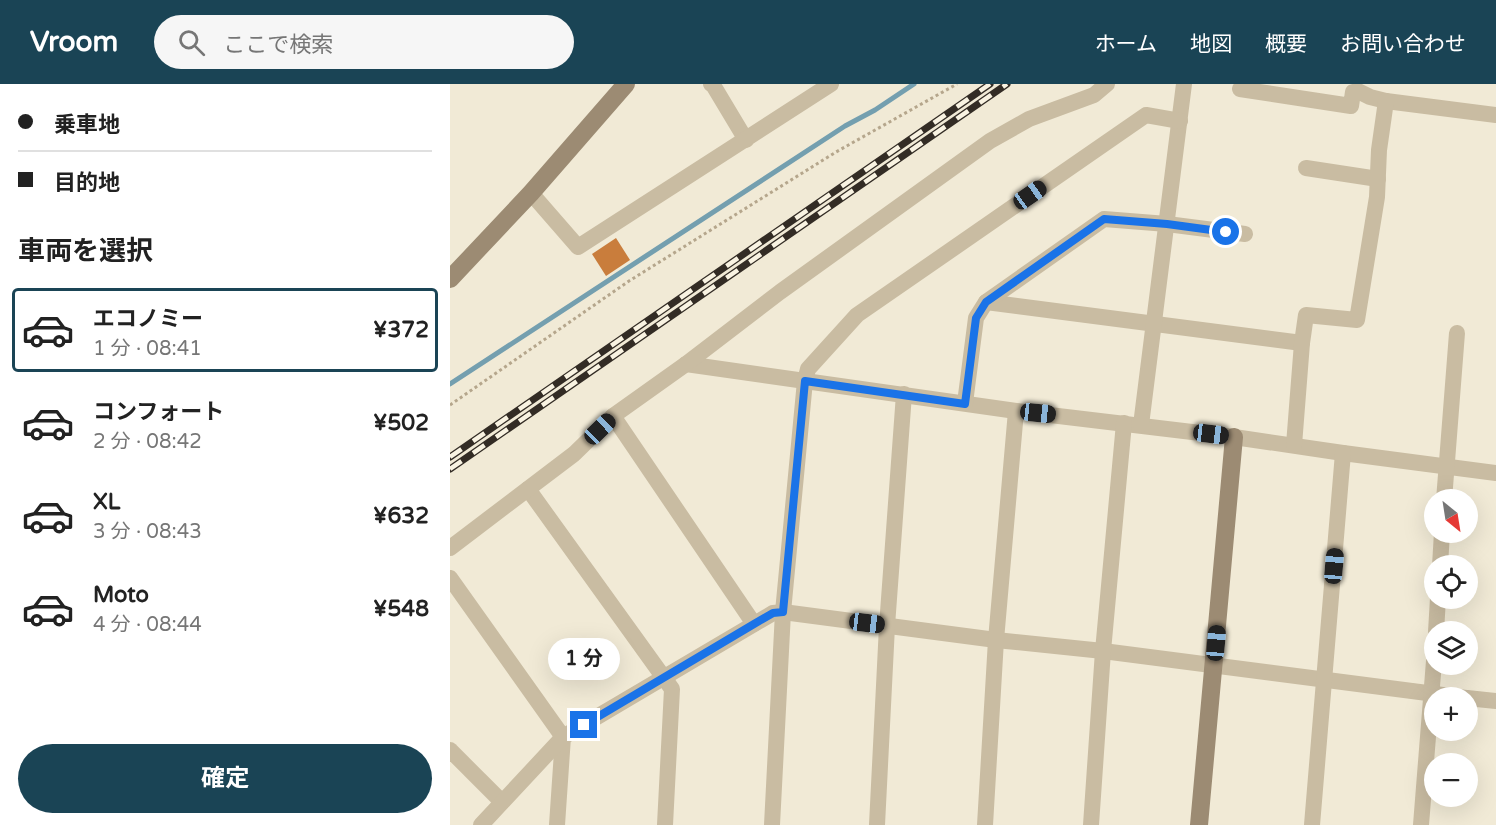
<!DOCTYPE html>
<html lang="ja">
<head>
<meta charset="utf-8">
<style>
	body { margin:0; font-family:"Varela Round","Noto Sans JP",sans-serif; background:#f6f6f6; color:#222; height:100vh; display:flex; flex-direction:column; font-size:22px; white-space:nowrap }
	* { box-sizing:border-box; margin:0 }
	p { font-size:20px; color:#767676 }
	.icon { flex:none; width:33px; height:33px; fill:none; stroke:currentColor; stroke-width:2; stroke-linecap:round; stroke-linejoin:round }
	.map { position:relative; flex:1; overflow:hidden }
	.sheet { display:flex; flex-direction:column; background:#fff; width:450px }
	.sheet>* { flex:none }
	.guide { display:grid; align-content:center; height:132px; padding:0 18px; background:#fff }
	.needle { width:39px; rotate:150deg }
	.fabs { position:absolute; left:974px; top:405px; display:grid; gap:12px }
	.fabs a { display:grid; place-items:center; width:54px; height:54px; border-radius:50%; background:#fff; box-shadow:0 6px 24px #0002; font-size:30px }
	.end { position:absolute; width:27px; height:27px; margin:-14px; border:8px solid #1a73e8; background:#fff; box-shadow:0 0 0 3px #fff }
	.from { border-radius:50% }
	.bubble { position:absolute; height:42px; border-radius:21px; background:#fff; box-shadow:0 6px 24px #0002; font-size:20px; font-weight:700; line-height:42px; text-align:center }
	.car { position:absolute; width:18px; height:36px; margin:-18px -9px; border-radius:8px; box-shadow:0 0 4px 2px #0007; background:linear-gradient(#222 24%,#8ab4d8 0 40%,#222 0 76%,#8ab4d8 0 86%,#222 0) }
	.guide b { display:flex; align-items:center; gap:21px; height:57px; font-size:22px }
	.guide b+b { border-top:2px solid #e0e0e0 }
	.guide i { width:15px; height:15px; background:#222 }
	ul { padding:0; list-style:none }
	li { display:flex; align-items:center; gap:18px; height:84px; margin:0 12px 9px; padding:0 6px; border:3px solid transparent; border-radius:6px }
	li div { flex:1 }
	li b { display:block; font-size:22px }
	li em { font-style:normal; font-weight:700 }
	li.selected { border-color:#1a4455 }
	li>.icon { width:54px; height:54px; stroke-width:1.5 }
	h2 { padding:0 18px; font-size:27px; line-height:72px }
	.primary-button { display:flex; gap:12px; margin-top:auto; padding:12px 18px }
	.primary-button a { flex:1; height:69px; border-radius:36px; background:#1a4455; color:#fff; font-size:24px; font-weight:700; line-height:69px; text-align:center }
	header { display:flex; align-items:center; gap:36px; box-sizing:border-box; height:84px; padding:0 30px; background:#1a4455; color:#fff }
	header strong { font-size:28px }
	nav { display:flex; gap:33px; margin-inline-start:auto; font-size:21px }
	.search { width:420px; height:54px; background:#f6f6f6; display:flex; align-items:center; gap:15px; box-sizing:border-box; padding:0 21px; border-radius:33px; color:#767676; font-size:22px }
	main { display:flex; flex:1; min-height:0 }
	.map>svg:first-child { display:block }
</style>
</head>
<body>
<header>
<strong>Vroom</strong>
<div class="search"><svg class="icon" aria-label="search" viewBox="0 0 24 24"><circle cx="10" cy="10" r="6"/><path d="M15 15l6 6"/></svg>ここで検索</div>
<nav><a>ホーム</a><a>地図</a><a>概要</a><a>お問い合わせ</a></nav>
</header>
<main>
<section class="sheet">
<div class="guide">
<b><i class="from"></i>乗車地</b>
<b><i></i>目的地</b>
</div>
<h2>車両を選択</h2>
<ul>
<li class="selected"><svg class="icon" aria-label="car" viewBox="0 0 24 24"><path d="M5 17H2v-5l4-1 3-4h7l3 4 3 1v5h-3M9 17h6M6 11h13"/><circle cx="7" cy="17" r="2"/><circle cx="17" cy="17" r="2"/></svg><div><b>エコノミー</b><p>1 分 · 08:41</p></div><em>¥372</em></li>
<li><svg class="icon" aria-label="car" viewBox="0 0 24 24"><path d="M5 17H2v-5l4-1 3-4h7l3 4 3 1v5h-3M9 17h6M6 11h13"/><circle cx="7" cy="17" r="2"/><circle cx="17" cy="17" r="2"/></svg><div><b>コンフォート</b><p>2 分 · 08:42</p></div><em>¥502</em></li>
<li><svg class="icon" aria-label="car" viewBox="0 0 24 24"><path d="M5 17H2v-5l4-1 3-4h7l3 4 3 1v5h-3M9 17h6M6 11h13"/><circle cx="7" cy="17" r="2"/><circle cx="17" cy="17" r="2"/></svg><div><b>XL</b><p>3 分 · 08:43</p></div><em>¥632</em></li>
<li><svg class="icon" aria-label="car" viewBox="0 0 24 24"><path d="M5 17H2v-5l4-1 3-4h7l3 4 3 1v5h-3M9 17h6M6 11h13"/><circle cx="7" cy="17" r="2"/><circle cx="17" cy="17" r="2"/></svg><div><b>Moto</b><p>4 分 · 08:44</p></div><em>¥548</em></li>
</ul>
<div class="primary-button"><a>確定</a></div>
</section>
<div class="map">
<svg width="1046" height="741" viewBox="0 0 1046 741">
	<rect width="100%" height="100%" fill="#f1ead6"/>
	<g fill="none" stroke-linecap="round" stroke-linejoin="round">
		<path stroke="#749faf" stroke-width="5" d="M0,300L395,42L425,26L464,0"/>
	</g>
	<path fill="#c97d3c" d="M166,154L180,176L156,192L142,170Z"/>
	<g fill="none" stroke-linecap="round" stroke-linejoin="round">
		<path stroke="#b5a68c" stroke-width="3" stroke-dasharray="3 3" stroke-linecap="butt" d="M0,321L179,197L386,68L507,0"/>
		<g stroke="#c9bca2" stroke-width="16">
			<path d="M261,0L263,1L296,56"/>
			<path d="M790,5L901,22L903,8L908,7L920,13L936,17L1046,31"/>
			<path d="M856,84L928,95"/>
			<path d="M81,109L128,163L381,0"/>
			<path d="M536,218L852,259"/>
			<path d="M236,280L566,327L784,353L893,369L1046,389"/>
			<path d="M515,319L526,234L536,218L654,135L717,140L795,150"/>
			<path d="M163,332L304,540"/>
			<path d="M691,341L734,0"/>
			<path d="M844,361L852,259L856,231L907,236L927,113L929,66L936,17"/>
			<path d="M78,405L222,605L215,741"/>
			<path d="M994,416L1007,249"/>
			<path d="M0,464L124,370L163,332L236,280L330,208L540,57L579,35L644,11L657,0"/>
			<path d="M990,482L992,448"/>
			<path d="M0,494L113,653L107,741"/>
			<path d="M986,548L988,514"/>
			<path d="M1017,614L1046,617"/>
			<path d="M0,666L52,718"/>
			<path d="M31,741L113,653L323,529L333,528L546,556L653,567L1016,614"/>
			<path d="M322,741L333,528L355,297L358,285L407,231L696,31L730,37"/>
			<path d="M427,741L437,542L454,310"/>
			<path d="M535,741L546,556L566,327"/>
			<path d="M641,741L653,567L674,339"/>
			<path d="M862,741L893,369"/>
			<path d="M971,741L984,577"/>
		</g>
		<g stroke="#9c8b73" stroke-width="18">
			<path d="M0,195L81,109L176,0"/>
			<path d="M749,741L784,353"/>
		</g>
		<g stroke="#332c25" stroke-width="7">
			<g id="rail">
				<path d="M0,373L540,0"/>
				<path d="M0,385L557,0"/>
			</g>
		</g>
		<use href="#rail" stroke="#f9f3e2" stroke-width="4.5" stroke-dasharray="14" stroke-linecap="butt"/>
	</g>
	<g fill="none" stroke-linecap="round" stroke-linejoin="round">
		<path stroke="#1a73e8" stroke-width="8" d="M134,641L304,540L323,529L333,528L355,297L515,320L526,234L536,218L654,135L717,140L776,148"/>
	</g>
</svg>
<div class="fabs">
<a><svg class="needle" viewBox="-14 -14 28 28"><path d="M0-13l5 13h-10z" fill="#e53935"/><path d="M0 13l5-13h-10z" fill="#767676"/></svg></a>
<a><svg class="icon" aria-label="locate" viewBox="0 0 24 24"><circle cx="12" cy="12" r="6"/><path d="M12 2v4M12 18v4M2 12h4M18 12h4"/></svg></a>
<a><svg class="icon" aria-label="layers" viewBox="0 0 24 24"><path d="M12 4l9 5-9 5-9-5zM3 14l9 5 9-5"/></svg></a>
<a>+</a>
<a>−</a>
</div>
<i class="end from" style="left:776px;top:148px"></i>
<i class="end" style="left:134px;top:641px"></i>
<div class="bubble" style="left:98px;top:554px;width:72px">1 分</div>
<i class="car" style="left:580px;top:111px;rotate:55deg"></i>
<i class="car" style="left:588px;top:329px;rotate:96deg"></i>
<i class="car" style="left:150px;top:345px;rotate:46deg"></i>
<i class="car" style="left:761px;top:350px;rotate:97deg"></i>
<i class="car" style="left:884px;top:482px;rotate:5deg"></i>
<i class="car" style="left:417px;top:539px;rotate:97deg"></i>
<i class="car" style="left:766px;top:559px;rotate:5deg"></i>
</div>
</main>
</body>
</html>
